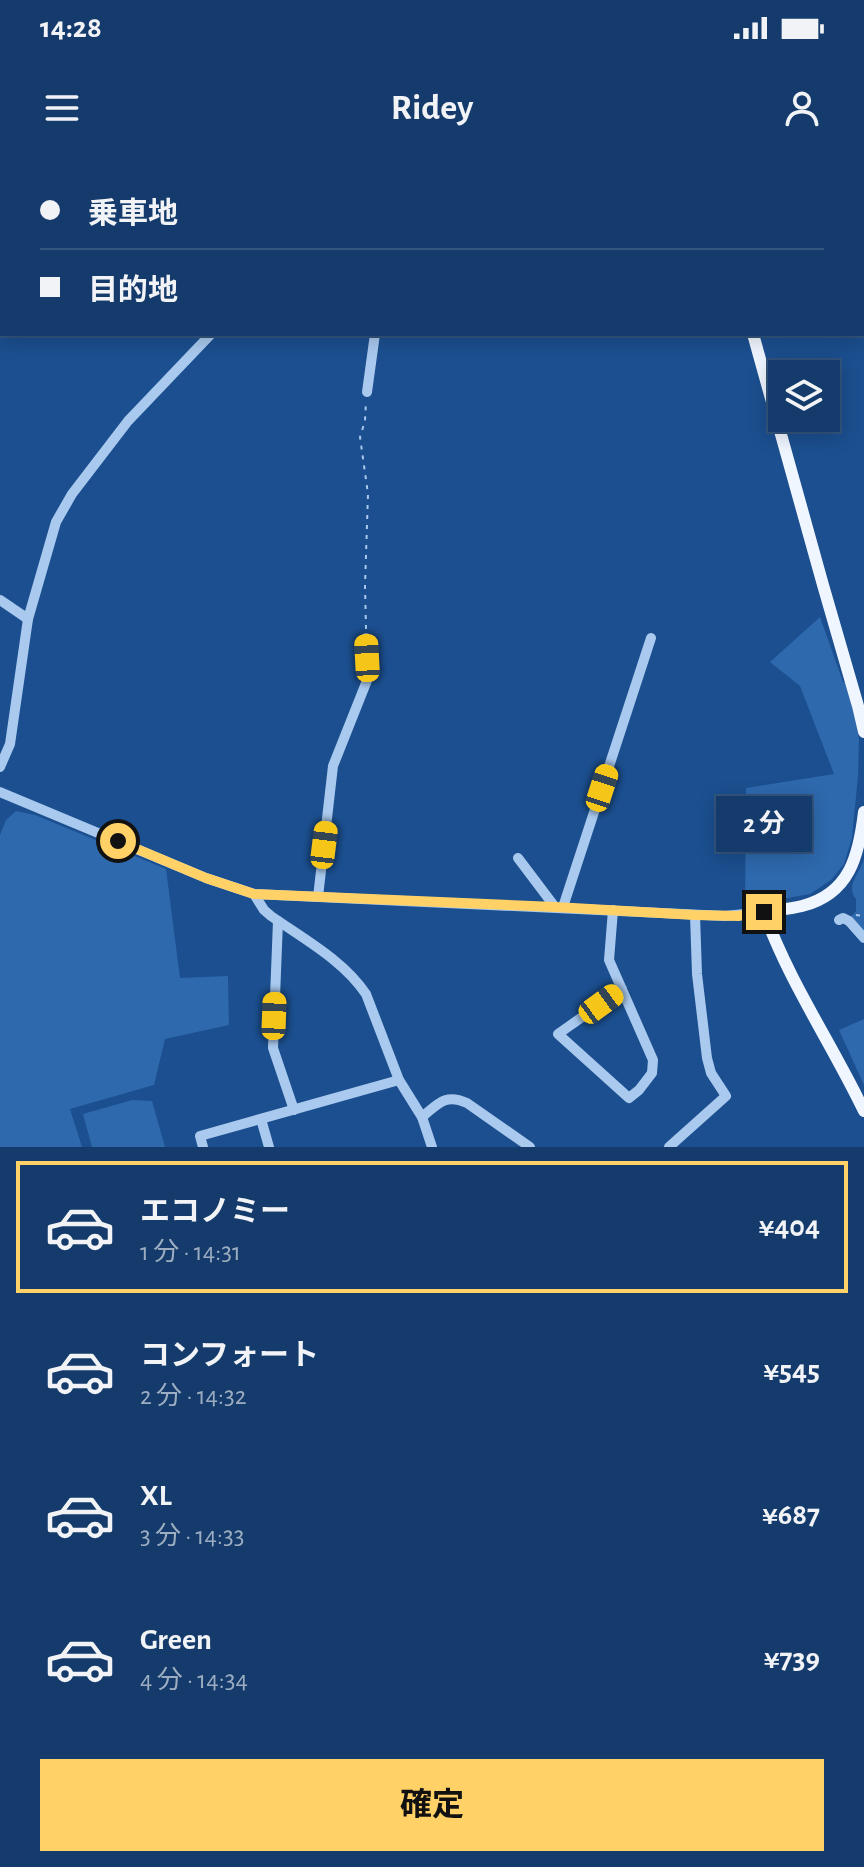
<!DOCTYPE html>
<html lang="ja">
<head>
<meta charset="utf-8">
<style>
	body { margin:0; font-family:"Alegreya Sans","Noto Sans JP",sans-serif; background:#1d4271; color:#f1f3f6; height:100vh; display:flex; flex-direction:column; font-size:30px; white-space:nowrap }
	* { box-sizing:border-box; margin:0 }
	p { font-size:26px; color:#9dadc1 }
	.icon { flex:none; width:44px; height:44px; fill:none; stroke:currentColor; stroke-width:2; stroke-linecap:round; stroke-linejoin:round }
	.map { position:relative; height:987px; overflow:hidden }
	.side { display:flex; flex-direction:column; background:#143b6b; flex:1 }
	.side>* { flex:none }
	.guide { position:absolute; left:0px; top:0px; width:864px; height:176px; box-shadow:0 4px 20px #0003,0 0 0 2px #33557e; display:grid; align-content:center; height:176px; padding:0 40px; background:#143b6b }
	.buttons { position:absolute; left:768px; top:200px; display:grid; gap:16px }
	.buttons a { display:grid; place-items:center; width:72px; height:72px; border-radius:0px; background:#143b6b; box-shadow:0 4px 20px #0003,0 0 0 2px #33557e; font-size:40px }
	.end { position:absolute; width:36px; height:36px; margin:-18px; border:10px solid #ffd166; background:#111; box-shadow:0 0 0 4px #111 }
	.from { border-radius:50% }
	.bubble { position:absolute; height:56px; border-radius:0px; background:#143b6b; box-shadow:0 4px 20px #0003,0 0 0 2px #33557e; font-size:26px; font-weight:700; line-height:56px; text-align:center }
	.car { position:absolute; width:24px; height:48px; margin:-24px -12px; border-radius:10px; box-shadow:0 0 6px 2px #0007; background:linear-gradient(#f5c518 24%,#345 0 40%,#f5c518 0 76%,#345 0 86%,#f5c518 0) }
	.guide b { display:flex; align-items:center; gap:28px; height:76px; font-size:30px }
	.guide b+b { border-top:2px solid #33557e }
	.guide i { width:20px; height:20px; background:#f1f3f6 }
	ul { padding:14px 0 0; list-style:none }
	li { display:flex; align-items:center; gap:24px; height:132px; margin:0 16px 12px; padding:0 24px; border:4px solid transparent; border-radius:0px }
	li div { flex:1 }
	li b { display:block; font-size:30px }
	li em { font-style:normal; font-weight:700 }
	li.active { border-color:#ffd166 }
	li>.icon { width:72px; height:72px; stroke-width:1.5 }
	.primary-button { display:flex; gap:16px; margin-top:auto; padding:16px 40px }
	.primary-button a { flex:1; height:92px; border-radius:0px; background:#ffd166; color:#111; font-size:32px; font-weight:700; line-height:92px; text-align:center }
	.status { display:flex; justify-content:space-between; align-items:center; height:56px; padding:0 40px; background:#143b6b; direction:ltr }
	.status svg { height:22px; fill:currentColor }
	header { display:flex; justify-content:space-between; align-items:center; height:104px; padding:0 40px; background:#143b6b; font-size:36px; font-weight:700 }
	.map>svg:first-child { display:block }
</style>
</head>
<body>
<div class="status"><b>14:28</b><svg viewBox="0 0 49 12"><path d="M0 12V9h3v3zM5 12V6h3v6zM10 12V3h3v9zM15 12V0h3v12zM26 1h20v11H26zM47 4h2v5h-2z"/></svg></div>
<header><svg class="icon" aria-label="menu" viewBox="0 0 24 24"><path d="M4 6h16M4 12h16M4 18h16"/></svg>Ridey<svg class="icon" aria-label="person" viewBox="0 0 24 24"><circle cx="12" cy="8" r="4"/><path d="M4 21q1-7 8-7t8 7"/></svg></header>
<div class="map">
<svg width="864" height="987" viewBox="0 0 864 987">
	<rect width="100%" height="100%" fill="#1b4f8f"/>
	<g fill="#2e69ad">
		<path d="M820,457L843,522H847L859,579L858,616L852,678L844,704L831,720L810,734L745,746L746,628L834,614L800,526L770,502Z"/>
		<path d="M16,651L35,655L166,709L180,818L228,816L229,865L165,879L154,925L70,949L82,987H0V675L6,660Z"/>
		<path d="M864,699V775L850,758L856,751V739C845,726 860,713 864,699Z"/>
		<path d="M864,859V925L839,870Z"/>
		<path d="M132,940L152,941L165,987H92L83,954Z"/>
	</g>
	<g fill="none" stroke-linecap="round" stroke-linejoin="round">
		<g stroke="#3c6290" stroke-width="16">
			<path d="M777,0L778,2"/>
			<path d="M862,161L864,162"/>
		</g>
		<g stroke="#a9c9ee" stroke-width="2" stroke-dasharray="4 6" stroke-linecap="butt">
			<path d="M165,2V0"/>
			<path d="M429,2L430,0"/>
			<path d="M600,2L603,0"/>
			<path d="M366,469L365,426L368,334L360,277L365,261L366,241"/>
			<path d="M856,755L864,756"/>
		</g>
		<g stroke="#a9c9ee" stroke-width="10">
			<path d="M367,232L375,174"/>
			<path d="M0,440L28,459"/>
			<path d="M0,607L10,584L28,459L56,362L72,334L128,261L211,174"/>
			<path d="M0,632L206,718L254,734L725,756L764,752"/>
			<path d="M518,698L555,747"/>
			<path d="M254,734L264,750L271,756C304,779 343,800 366,834L399,920L422,957L432,987"/>
			<path d="M318,737L333,606L368,518L366,478"/>
			<path d="M563,747L651,478"/>
			<path d="M613,750L609,800L653,900L652,913L639,930L629,938L558,874L622,829"/>
			<path d="M839,760L843,758L849,761L864,778"/>
			<path d="M278,761L273,888L294,950"/>
			<path d="M422,957C438,944 445,933 467,943L530,987"/>
			<path d="M261,959L269,987"/>
			<path d="M203,987L200,976L399,920"/>
			<path d="M669,987L726,936L711,913L707,898L697,814L695,755"/>
		</g>
		<g stroke="#f0f6ff" stroke-width="12">
			<path d="M690,0L691,2"/>
			<path d="M753,174L823,425L858,546L864,572"/>
			<path d="M864,652C859,695 850,734 802,746C790,749 777,750 764,752C789,822 832,884 864,951"/>
		</g>
	</g>
	<g fill="none" stroke-linecap="round" stroke-linejoin="round">
		<path stroke="#ffd166" stroke-width="10" d="M118,681L206,718L254,734L555,747L695,755L738,756L764,752"/>
	</g>
</svg>
<div class="buttons">
<a><svg class="icon" aria-label="layers" viewBox="0 0 24 24"><path d="M12 4l9 5-9 5-9-5zM3 14l9 5 9-5"/></svg></a>
</div>
<i class="end from" style="left:118px;top:681px"></i>
<i class="end" style="left:764px;top:752px"></i>
<div class="bubble" style="left:716px;top:636px;width:96px">2 分</div>
<i class="car" style="left:367px;top:498px;rotate:357deg"></i>
<i class="car" style="left:602px;top:628px;rotate:18deg"></i>
<i class="car" style="left:324px;top:685px;rotate:7deg"></i>
<i class="car" style="left:601px;top:844px;rotate:54deg"></i>
<i class="car" style="left:274px;top:856px;rotate:2deg"></i>
<div class="guide">
<b><i class="from"></i>乗車地</b>
<b><i></i>目的地</b>
</div>
</div>
<section class="side">
<ul>
<li class="active"><svg class="icon" aria-label="car" viewBox="0 0 24 24"><path d="M5 17H2v-5l4-1 3-4h7l3 4 3 1v5h-3M9 17h6M6 11h13"/><circle cx="7" cy="17" r="2"/><circle cx="17" cy="17" r="2"/></svg><div><b>エコノミー</b><p>1 分 · 14:31</p></div><em>¥404</em></li>
<li><svg class="icon" aria-label="car" viewBox="0 0 24 24"><path d="M5 17H2v-5l4-1 3-4h7l3 4 3 1v5h-3M9 17h6M6 11h13"/><circle cx="7" cy="17" r="2"/><circle cx="17" cy="17" r="2"/></svg><div><b>コンフォート</b><p>2 分 · 14:32</p></div><em>¥545</em></li>
<li><svg class="icon" aria-label="car" viewBox="0 0 24 24"><path d="M5 17H2v-5l4-1 3-4h7l3 4 3 1v5h-3M9 17h6M6 11h13"/><circle cx="7" cy="17" r="2"/><circle cx="17" cy="17" r="2"/></svg><div><b>XL</b><p>3 分 · 14:33</p></div><em>¥687</em></li>
<li><svg class="icon" aria-label="car" viewBox="0 0 24 24"><path d="M5 17H2v-5l4-1 3-4h7l3 4 3 1v5h-3M9 17h6M6 11h13"/><circle cx="7" cy="17" r="2"/><circle cx="17" cy="17" r="2"/></svg><div><b>Green</b><p>4 分 · 14:34</p></div><em>¥739</em></li>
</ul>
<div class="primary-button"><a>確定</a></div>
</section>
</body>
</html>
